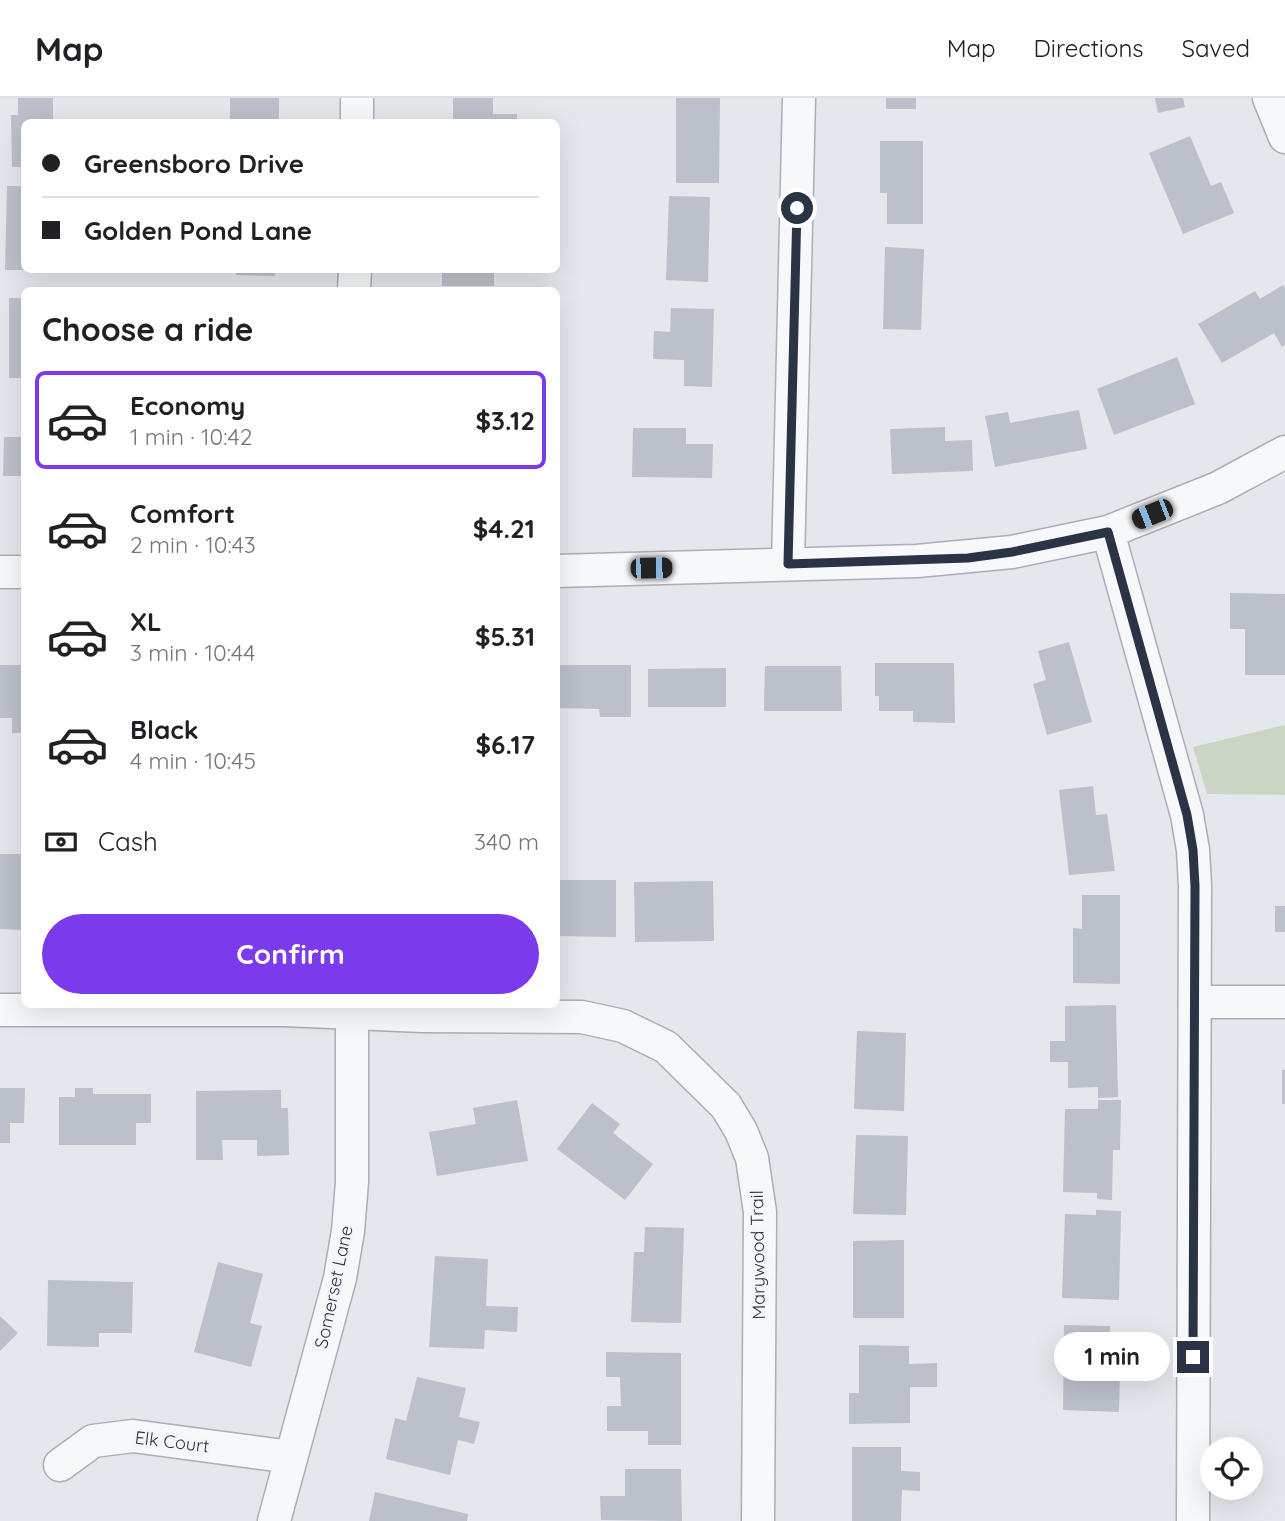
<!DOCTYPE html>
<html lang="en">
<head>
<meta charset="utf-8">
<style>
	body { margin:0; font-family:Quicksand,sans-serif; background:#f6f6f6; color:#202124; height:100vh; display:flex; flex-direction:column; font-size:26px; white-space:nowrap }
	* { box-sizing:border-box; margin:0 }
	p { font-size:23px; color:#757577 }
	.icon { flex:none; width:38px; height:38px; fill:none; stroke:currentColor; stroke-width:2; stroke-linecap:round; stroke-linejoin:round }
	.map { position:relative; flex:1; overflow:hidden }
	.side { position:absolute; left:21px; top:189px; width:539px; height:721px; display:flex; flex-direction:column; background:#fff; border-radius:10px; box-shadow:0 7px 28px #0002 }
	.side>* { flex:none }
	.guide { position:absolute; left:21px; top:21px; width:539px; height:154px; border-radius:10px; box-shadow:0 7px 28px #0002; display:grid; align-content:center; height:154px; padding:0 21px; background:#fff }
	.fabs { position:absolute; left:1200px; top:1339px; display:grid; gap:14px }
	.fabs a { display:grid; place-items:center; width:63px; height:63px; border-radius:50%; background:#fff; box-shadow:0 7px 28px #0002; font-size:35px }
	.end { position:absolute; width:32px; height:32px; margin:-16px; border:9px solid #2b3445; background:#fff; box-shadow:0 0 0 4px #fff }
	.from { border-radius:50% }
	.bubble { position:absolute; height:49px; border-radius:24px; background:#fff; box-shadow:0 7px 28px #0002; font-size:23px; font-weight:800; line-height:49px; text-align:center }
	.car { position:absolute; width:21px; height:42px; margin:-21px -10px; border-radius:9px; box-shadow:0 0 5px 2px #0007; background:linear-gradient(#222 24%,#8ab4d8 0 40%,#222 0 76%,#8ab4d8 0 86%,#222 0) }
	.guide b { display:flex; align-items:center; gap:24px; height:66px; font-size:26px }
	.guide b+b { border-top:2px solid #e0e0e0 }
	.guide i { width:18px; height:18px; background:#202124 }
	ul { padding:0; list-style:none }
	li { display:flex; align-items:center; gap:21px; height:98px; margin:0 14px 10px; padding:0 7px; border:4px solid transparent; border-radius:10px }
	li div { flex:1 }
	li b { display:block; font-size:26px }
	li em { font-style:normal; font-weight:800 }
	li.selected { border-color:#7c3aed }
	li>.icon { width:63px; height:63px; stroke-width:1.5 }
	h2 { padding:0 21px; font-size:32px; line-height:84px }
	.pay { display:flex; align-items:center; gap:18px; height:77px; padding:0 21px; font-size:26px }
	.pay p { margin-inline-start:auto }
	.button { display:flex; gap:14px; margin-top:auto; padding:14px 21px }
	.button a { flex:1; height:80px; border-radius:42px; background:#7c3aed; color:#fff; font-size:28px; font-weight:800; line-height:80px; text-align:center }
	header { display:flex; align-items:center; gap:42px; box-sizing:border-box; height:98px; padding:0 35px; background:#fff; border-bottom:2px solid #e0e0e0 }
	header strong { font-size:33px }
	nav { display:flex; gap:38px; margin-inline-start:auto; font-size:24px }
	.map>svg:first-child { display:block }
</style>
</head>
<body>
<header>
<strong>Map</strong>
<nav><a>Map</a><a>Directions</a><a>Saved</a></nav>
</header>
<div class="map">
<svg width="1285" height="1423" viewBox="0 0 1285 1423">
	<rect width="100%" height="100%" fill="#e4e7ec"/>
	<path fill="#c9d6c5" d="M1285,627V697L1207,696L1193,649Z"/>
	<g fill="#bbc0ca">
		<path d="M18,0H53V24H24V69H12L11,17H18Z"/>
		<rect x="230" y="0" width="49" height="24"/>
		<path d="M453,0H493V16H517V24H453Z"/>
		<path d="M676,0H720L719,85H676Z"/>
		<rect x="886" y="0" width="30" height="11"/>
		<path d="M1155,0H1183L1185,9L1158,15Z"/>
		<path d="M1190,38L1211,88L1221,84L1234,115L1183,136L1149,55Z"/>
		<path d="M880,43H923V126H887V95H880Z"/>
		<path d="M7,88H24V172H5Z"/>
		<path d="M669,98L710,99L708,184L666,182Z"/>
		<path d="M885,149L924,151L921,232L883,231Z"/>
		<path d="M236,172H275V178L236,177Z"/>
		<rect x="442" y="172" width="52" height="16"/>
		<path d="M1283,187L1285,190V247L1282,249L1274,235L1222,265L1198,226L1255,193L1260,201Z"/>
		<rect x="9" y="200" width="15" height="80"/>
		<path d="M671,210L714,211L712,289L684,288V262L653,261L654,233L670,234Z"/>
		<path d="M1177,259L1195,306L1114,337L1097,291Z"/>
		<path d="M1079,312L1087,351L995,369L985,318L1008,314L1010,325Z"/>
		<path d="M945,329V343L972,342L973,373L892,376L890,331Z"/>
		<path d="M633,330H686V346H713L712,380L632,379Z"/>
		<path d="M4,339H24V378H3Z"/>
		<path d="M1230,495L1285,496V577H1245V531H1230Z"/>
		<path d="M1069,544L1092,624L1047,637L1033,586L1046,582L1038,553Z"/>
		<path d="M875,565H954L955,625L913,624V613H879V598H875Z"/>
		<path d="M0,567H24V635H12V620H0Z"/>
		<path d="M556,567H631V619H600L599,611L556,610Z"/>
		<path d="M765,568H841L842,613H764Z"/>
		<path d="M726,570V609H648V571Z"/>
		<path d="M1093,688L1096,717L1107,716L1115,773L1069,777L1059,692Z"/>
		<path d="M0,756H24V832L0,831Z"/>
		<path d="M556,782H616V839L556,838Z"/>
		<path d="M713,783L714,843L635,844L634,784Z"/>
		<path d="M1082,797H1120V886L1073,885V830L1082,831Z"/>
		<rect x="1275" y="808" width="10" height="26"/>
		<path d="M1116,907L1118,999L1098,1000V989L1068,990V964H1050V943H1065V908Z"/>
		<path d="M857,933L906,935L904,1013L854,1011Z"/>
		<rect x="1282" y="972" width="3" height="34"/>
		<path d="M0,990H25L24,1025H10V1045H0Z"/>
		<path d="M75,990H93V996H151V1025H136V1047H59V999H75Z"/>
		<path d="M281,992V1010H288L289,1057L257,1058V1042H222L223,1062H196V993Z"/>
		<path d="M517,1002L528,1063L437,1078L429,1034L476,1026L473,1010Z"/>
		<path d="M1098,1002H1121L1120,1052H1113L1112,1102L1097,1101V1095L1063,1094L1065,1011H1098Z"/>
		<path d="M592,1005L620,1026L613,1035L653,1066L625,1102L557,1051Z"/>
		<path d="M856,1037L908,1038L906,1117L853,1116Z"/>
		<path d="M1096,1112L1121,1113L1119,1202L1062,1200L1065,1116L1096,1117Z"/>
		<path d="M645,1129L684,1130L681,1225L631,1224L634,1154H644Z"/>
		<path d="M904,1142V1220H853V1143Z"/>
		<path d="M435,1158L488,1161L486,1208L518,1209L517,1234L485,1232L484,1251L429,1249Z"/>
		<path d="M218,1164L263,1176L250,1225L262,1228L251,1269L194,1254Z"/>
		<path d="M48,1182L133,1184L132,1235H99V1249L47,1248Z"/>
		<path d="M0,1218L18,1235L0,1253Z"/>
		<path d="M1064,1227L1110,1228L1109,1276H1120L1119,1314L1063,1312Z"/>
		<path d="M859,1247L909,1248V1266L937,1265V1289H910V1325L849,1326V1295H859Z"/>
		<path d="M606,1254L681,1255V1347H648V1333H607V1308H621L620,1279H606Z"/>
		<path d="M417,1279L466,1290L459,1319L480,1324L474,1346L458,1342L450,1377L386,1361L395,1320L406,1323Z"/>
		<path d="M852,1349H901V1373L920,1374V1393L902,1392L901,1423H852Z"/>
		<path d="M625,1371H681L682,1423L601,1422L600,1398H625Z"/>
		<path d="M375,1394L468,1416L467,1423H369Z"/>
	</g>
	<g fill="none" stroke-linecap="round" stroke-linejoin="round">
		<g stroke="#a9aeb7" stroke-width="35">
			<g id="minor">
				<path d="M1269,0L1285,39"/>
				<path d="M357,24V0"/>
				<path d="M354,192L355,172"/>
				<path d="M1108,434L1187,717L1193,752L1195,788L1193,1423"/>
				<path d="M788,466L799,0"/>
				<path d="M556,473L917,463L1012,454L1108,434L1218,390L1285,354"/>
				<path d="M0,474H24"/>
				<path d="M1195,904H1285"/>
				<path d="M0,912H285L422,918L582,919L623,928L666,949L726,1008L741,1033L752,1060L760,1114L758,1423"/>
				<path d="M60,1367L93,1343L133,1338L291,1359"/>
				<path d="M274,1423L340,1180L348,1133L352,1084V906"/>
			</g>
		</g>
		<use href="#minor" stroke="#f7f8fa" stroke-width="32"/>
	</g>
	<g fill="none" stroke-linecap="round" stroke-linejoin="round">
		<path stroke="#2b3445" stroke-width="9" d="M797,110L788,466L968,460L1012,454L1108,434L1187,717L1193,752L1195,788L1193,1259"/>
	</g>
	<g text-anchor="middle" stroke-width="6" stroke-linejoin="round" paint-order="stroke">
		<g font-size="18" fill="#2b3445" stroke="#f4f6f9">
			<text transform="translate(758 1157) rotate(-91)" y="6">Marywood Trail</text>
			<text transform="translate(334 1189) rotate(-78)" y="6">Somerset Lane</text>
			<text transform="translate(172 1344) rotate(7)" y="6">Elk Court</text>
		</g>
	</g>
</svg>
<div class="fabs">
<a><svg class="icon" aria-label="locate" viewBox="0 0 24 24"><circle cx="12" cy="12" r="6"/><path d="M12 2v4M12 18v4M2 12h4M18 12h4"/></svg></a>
</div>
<i class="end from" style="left:797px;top:110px"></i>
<i class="end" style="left:1193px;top:1259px"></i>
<div class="bubble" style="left:1054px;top:1234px;width:116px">1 min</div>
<i class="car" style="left:1152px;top:416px;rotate:248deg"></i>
<i class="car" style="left:651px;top:470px;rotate:89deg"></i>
<div class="guide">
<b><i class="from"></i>Greensboro Drive</b>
<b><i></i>Golden Pond Lane</b>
</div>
<section class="side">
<h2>Choose a ride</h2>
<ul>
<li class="selected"><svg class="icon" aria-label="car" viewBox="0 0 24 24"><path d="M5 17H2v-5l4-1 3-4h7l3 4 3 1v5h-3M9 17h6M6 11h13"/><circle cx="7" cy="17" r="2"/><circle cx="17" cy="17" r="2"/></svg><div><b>Economy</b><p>1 min · 10:42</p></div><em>$3.12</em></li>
<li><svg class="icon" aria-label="car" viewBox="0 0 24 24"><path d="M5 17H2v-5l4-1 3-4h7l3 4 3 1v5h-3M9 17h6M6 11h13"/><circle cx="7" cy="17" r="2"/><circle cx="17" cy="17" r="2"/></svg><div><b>Comfort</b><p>2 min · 10:43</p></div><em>$4.21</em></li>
<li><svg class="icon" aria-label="car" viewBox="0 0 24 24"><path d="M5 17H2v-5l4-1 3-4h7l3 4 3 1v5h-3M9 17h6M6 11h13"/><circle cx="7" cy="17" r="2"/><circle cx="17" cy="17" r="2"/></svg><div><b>XL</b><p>3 min · 10:44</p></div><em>$5.31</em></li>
<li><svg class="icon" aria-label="car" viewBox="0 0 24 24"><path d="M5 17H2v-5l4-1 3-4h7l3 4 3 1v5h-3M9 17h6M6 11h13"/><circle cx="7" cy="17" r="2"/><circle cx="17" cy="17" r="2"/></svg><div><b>Black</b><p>4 min · 10:45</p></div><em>$6.17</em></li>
</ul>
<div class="pay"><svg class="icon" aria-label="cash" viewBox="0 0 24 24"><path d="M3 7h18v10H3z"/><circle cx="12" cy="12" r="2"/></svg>Cash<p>340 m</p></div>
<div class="button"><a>Confirm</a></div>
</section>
</div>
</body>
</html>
